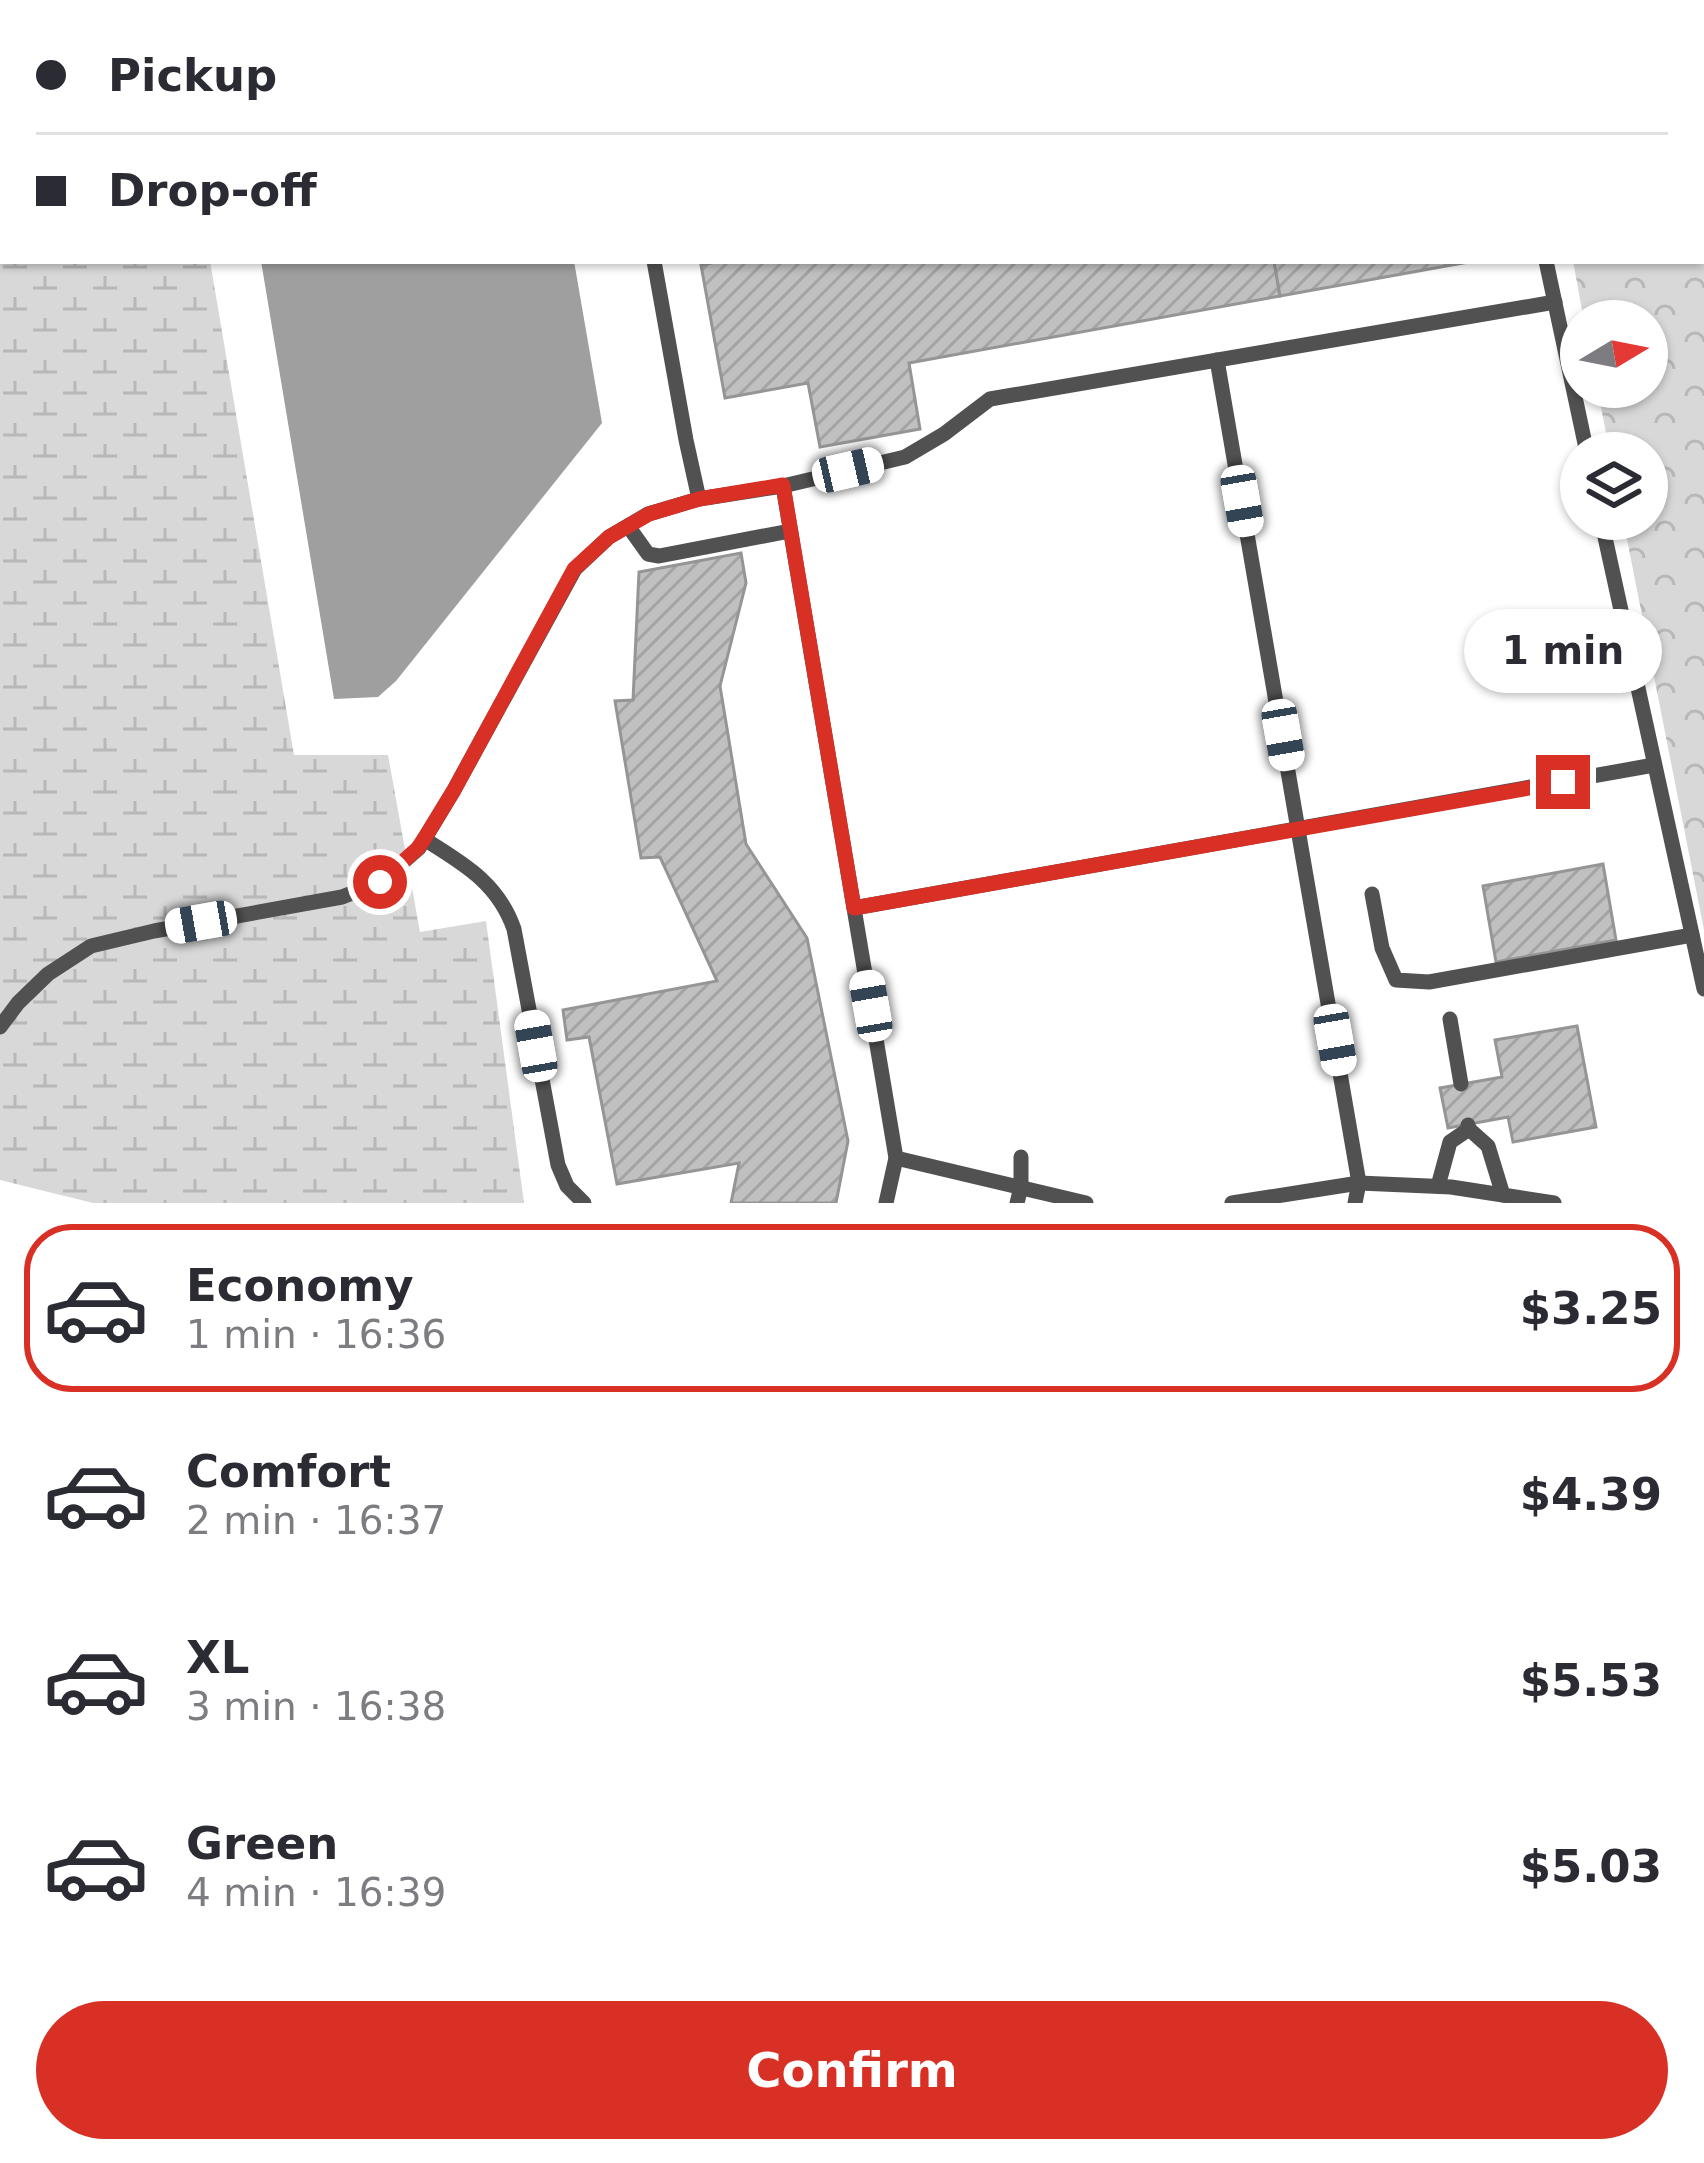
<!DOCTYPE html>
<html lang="en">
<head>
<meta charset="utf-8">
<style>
	body { margin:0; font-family:"DejaVu Sans",sans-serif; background:#f7f7f7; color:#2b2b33; height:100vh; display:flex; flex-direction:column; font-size:45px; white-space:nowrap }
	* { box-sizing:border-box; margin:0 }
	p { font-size:39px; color:#7c7c81 }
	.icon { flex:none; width:66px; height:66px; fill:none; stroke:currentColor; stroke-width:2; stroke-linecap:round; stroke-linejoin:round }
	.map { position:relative; height:1203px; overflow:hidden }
	.side { display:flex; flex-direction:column; background:#fff; flex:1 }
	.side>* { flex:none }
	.guide { position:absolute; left:0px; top:0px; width:1704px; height:264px; box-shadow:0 3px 9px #0004; display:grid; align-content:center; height:264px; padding:0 36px; background:#fff }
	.needle { width:78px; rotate:80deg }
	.buttons { position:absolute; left:1560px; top:300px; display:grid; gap:24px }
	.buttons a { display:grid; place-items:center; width:108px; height:108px; border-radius:50%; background:#fff; box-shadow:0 3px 9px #0004; font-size:60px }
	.end { position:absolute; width:54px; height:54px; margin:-27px; border:15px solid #d93025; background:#fff; box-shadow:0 0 0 6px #fff }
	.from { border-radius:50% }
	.bubble { position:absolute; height:84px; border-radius:42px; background:#fff; box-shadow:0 3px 9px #0004; font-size:39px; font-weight:600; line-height:84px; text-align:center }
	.car { position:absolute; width:36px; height:72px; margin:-36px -18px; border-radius:15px; box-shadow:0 0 9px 3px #0007; background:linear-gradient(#fff 24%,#345 0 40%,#fff 0 76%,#345 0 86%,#fff 0) }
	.guide b { display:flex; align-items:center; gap:42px; height:114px; font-size:45px }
	.guide b+b { border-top:3px solid #e1e1e2 }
	.guide i { width:30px; height:30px; background:#2b2b33 }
	ul { padding:21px 0 0; list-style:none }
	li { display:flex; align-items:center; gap:36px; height:168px; margin:0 24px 18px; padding:0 12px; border:6px solid transparent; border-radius:48px }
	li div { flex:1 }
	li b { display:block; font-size:45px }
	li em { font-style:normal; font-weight:600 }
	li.on { border-color:#d93025 }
	li>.icon { width:108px; height:108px; stroke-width:1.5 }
	.button { display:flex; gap:24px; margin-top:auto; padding:24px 36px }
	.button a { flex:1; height:138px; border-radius:72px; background:#d93025; color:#fff; font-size:48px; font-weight:600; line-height:138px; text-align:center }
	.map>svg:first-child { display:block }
</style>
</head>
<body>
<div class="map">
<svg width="1704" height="1203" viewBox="0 0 1704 1203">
	<defs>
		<pattern id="forest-crowns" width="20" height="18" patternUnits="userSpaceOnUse" patternTransform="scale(3)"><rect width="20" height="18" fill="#d8d8d8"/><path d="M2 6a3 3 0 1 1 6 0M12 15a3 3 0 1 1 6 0" fill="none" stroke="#b8b8b8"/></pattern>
		<pattern id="wetland-marsh" width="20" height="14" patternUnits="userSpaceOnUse" patternTransform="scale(3)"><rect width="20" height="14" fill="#d8d8d8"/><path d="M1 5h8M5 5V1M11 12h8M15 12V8" fill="none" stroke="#b8b8b8"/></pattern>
		<pattern id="building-hatch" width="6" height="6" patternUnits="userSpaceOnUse" patternTransform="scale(3)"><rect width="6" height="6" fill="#c0c0c0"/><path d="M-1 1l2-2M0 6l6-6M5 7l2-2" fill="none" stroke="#a3a3a3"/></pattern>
	</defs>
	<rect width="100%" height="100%" fill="#fff"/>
	<path fill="url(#forest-crowns)" d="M1521,0H1704V930L1623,519H1647V453H1610L1597,387H1647V321H1584L1573,261H1701V3H1522Z"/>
	<path fill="url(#wetland-marsh)" d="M0,0H674L680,3H3V261H210L294,755H388L420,932L486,921L524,1203H93L0,1180Z"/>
	<path fill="#9f9f9f" d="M261,261H574L602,423L396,681L378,697L334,699Z"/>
	<g fill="url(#building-hatch)" stroke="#959595" stroke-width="3">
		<path d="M1040,0H1268V3H1023Z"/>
		<path d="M721,261H1274L1280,296L909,363L920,429L820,447L808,383L725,398L701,265Z"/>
		<path d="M1274,261H1474L1280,296Z"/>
		<path d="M741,553L746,583L720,686L746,844L807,938L848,1141L836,1203H731L739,1163L617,1184L589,1037L567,1040L563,1010L717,981L660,857L641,858L615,701L633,700L639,572Z"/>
		<path d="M1603,864L1616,940L1496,962L1483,886Z"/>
		<path d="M1577,1026L1596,1127L1513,1142L1508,1117L1448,1128L1440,1088L1502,1077L1495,1040Z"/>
	</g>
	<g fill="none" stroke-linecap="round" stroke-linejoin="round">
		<g stroke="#515151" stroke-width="15">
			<path d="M1484,0L1485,3"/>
			<path d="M801,3L823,0"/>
			<path d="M654,261L686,440L699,499"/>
			<path d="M1546,261L1587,453"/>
			<path d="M1217,360L1359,1183L1355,1203"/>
			<path d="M783,486L896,1158L886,1203"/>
			<path d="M1601,519L1704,989"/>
			<path d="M628,526L648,554L659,556L790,531"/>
			<path d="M424,839C464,864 498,883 514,929L558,1165L567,1186L584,1203"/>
			<path d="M1372,894L1382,948L1396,980L1429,982L1692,935"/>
			<path d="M854,908L1654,765"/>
			<path d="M1450,1019L1461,1084"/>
			<path d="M0,1027L18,1003L48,974L91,946L154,931L342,897L380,882L419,848L454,790L575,569L609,537L648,514L699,499L783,486L905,457L944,434L990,399L1555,302"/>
			<path d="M1468,1125L1469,1129L1488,1146L1503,1195"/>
			<path d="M896,1158L1086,1203"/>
			<path d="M1438,1186L1450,1142L1469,1129"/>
			<path d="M1017,1203L1021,1187V1157"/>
			<path d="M1232,1203L1359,1183L1451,1187L1554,1203"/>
		</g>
	</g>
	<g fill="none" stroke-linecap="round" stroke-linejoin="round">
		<path stroke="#d93025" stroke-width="15" d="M380,882L418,848L424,839L454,790L574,569L609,537L649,514L699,499L783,485L854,908L1563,782"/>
	</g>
</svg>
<div class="buttons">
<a><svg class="needle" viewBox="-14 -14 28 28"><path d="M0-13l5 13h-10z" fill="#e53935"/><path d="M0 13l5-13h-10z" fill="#7c7c81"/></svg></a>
<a><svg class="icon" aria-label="layers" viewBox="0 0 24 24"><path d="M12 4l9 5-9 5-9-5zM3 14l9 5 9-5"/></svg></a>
</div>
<i class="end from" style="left:380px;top:882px"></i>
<i class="end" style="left:1563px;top:782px"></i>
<div class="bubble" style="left:1464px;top:609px;width:198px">1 min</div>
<i class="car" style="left:848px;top:470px;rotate:77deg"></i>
<i class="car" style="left:1242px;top:501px;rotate:170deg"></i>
<i class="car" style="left:1283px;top:735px;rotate:170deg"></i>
<i class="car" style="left:201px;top:922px;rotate:260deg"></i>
<i class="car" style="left:871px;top:1006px;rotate:350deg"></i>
<i class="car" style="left:1335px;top:1040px;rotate:170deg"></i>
<i class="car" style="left:536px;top:1046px;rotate:350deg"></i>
<div class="guide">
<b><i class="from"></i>Pickup</b>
<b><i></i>Drop-off</b>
</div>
</div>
<section class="side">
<ul>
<li class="on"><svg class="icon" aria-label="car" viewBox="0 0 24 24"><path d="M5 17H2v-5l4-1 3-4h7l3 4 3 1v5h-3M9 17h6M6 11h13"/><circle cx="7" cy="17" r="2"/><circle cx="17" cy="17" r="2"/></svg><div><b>Economy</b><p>1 min · 16:36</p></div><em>$3.25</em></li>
<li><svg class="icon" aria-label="car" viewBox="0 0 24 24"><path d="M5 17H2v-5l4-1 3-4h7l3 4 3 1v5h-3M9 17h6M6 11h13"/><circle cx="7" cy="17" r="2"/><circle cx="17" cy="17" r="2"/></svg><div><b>Comfort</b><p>2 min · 16:37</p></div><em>$4.39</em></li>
<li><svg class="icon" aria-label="car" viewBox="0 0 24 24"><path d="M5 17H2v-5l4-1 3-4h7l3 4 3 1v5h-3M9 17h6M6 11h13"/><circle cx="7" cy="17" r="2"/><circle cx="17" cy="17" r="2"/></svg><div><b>XL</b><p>3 min · 16:38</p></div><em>$5.53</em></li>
<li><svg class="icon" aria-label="car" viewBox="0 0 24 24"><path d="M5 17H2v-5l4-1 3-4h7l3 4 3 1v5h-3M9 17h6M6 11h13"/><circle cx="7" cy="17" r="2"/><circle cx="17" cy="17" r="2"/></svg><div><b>Green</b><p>4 min · 16:39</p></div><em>$5.03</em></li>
</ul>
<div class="button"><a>Confirm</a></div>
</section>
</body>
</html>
